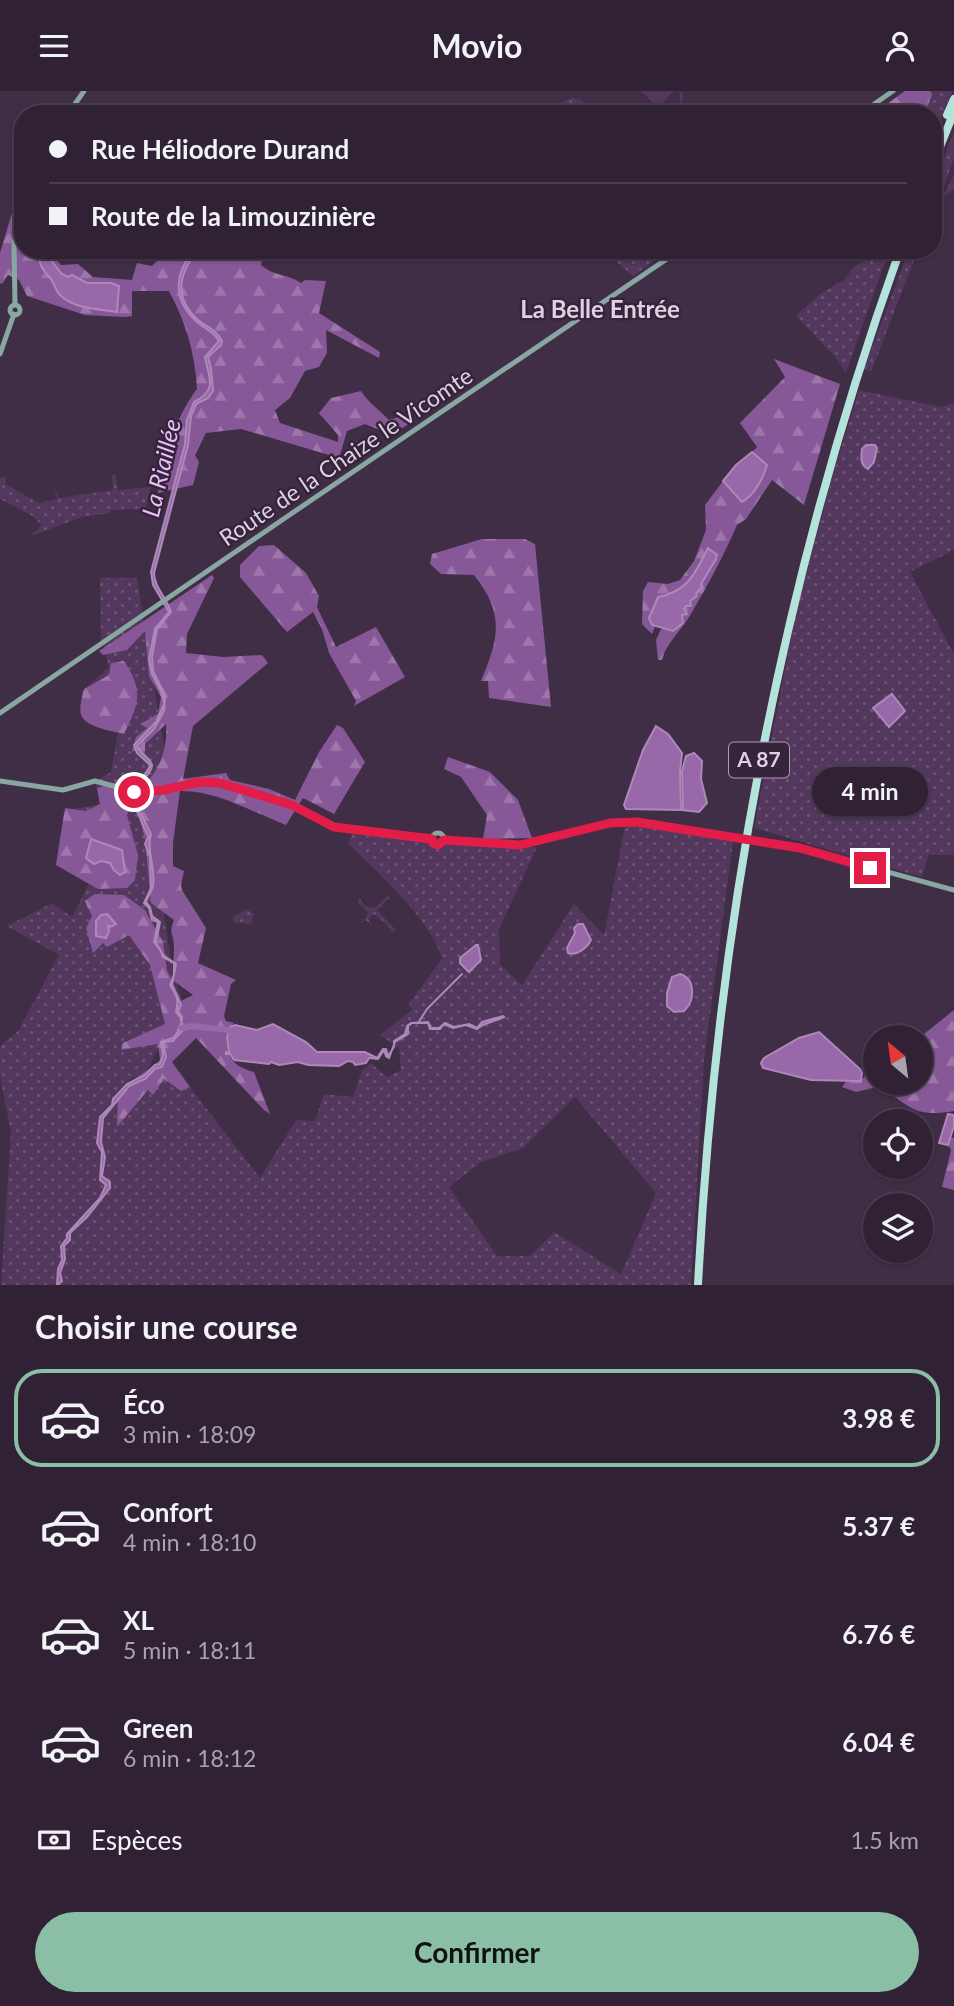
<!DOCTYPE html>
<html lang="fr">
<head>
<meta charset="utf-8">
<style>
	body { margin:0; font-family:Lato,sans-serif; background:#382a3c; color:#f1f3f6; height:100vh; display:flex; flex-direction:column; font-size:26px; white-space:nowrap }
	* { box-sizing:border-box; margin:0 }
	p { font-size:23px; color:#a8a4ac }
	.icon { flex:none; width:38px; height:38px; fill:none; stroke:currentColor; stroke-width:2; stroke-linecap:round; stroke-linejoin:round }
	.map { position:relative; height:1194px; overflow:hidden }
	.details { display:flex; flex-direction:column; background:#302234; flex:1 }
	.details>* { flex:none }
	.guide { position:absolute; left:14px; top:14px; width:928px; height:154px; border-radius:28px; box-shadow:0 2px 5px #0004,0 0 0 2px #4b3f4f; display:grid; align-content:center; height:154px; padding:0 35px; background:#302234 }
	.needle { width:46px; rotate:331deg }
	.tools { position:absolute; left:863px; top:934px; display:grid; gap:14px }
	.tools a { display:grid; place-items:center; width:70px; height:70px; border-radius:50%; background:#302234; box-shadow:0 2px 5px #0004,0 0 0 2px #4b3f4f; font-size:35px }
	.end { position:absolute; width:32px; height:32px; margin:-16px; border:9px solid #e11d48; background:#fff; box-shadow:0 0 0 4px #fff }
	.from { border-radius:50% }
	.bubble { position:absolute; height:49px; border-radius:24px; background:#302234; box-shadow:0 2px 5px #0004,0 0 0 2px #4b3f4f; font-size:23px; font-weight:700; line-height:49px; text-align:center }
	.guide b { display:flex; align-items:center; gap:24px; height:66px; font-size:26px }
	.guide b+b { border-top:2px solid #4b3f4f }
	.guide i { width:18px; height:18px; background:#f1f3f6 }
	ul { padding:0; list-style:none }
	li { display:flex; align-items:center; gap:21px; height:98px; margin:0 14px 10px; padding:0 21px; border:4px solid transparent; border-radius:28px }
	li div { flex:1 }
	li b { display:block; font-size:26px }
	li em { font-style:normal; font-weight:700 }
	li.on { border-color:#8abfa5 }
	li>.icon { width:63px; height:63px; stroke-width:1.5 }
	h2 { padding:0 35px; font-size:32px; line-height:84px }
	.pay { display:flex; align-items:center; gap:18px; height:77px; padding:0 35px; font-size:26px }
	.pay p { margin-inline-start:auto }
	.primary-button { display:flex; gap:14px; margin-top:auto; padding:14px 35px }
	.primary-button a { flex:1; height:80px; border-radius:42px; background:#8abfa5; color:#111; font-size:28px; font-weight:700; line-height:80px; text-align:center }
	header { display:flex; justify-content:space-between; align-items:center; height:91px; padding:0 35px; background:#302234; font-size:32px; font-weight:700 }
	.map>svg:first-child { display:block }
</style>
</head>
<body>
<header><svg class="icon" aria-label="menu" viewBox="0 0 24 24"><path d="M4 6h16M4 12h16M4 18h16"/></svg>Movio<svg class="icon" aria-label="person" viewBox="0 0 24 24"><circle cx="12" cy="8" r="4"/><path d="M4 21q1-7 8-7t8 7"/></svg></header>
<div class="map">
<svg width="954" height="1194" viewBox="0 0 954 1194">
	<defs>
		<pattern id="grass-dots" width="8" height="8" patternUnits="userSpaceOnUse" patternTransform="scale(1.75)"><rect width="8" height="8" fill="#53375d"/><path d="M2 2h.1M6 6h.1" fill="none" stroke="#6b5374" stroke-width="1.8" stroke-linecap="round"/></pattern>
		<pattern id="forest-firs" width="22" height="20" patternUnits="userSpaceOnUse" patternTransform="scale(1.75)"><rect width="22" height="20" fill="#875897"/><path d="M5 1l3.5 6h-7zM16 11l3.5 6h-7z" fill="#9d77aa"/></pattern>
	</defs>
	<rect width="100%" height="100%" fill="#402d46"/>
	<g fill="url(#grass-dots)" fill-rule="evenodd">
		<path d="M930,0H952L933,47V23H925L932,3Z"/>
		<path d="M572,7L580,8L585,13L582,23H534Z"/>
		<path d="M954,40V67L941,102L946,101L954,83V98L937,110L933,120V96Z"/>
		<path d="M603,159H670L633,185Z"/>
		<path d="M874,159H889L846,282L835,266L796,225L821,202L844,189L854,176L866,168Z"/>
		<path d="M909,159H918L871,281L864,278Z"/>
		<path d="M859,299L941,316L954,312V459L910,481L954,563V764H928L922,786L754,737L796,522L831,390Z"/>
		<path d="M112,384H116L117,399L151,396L145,418L111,419L110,422L82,426L34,444L32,442L39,438L41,433L32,425L0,408V387L7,386L5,393L39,412L57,408L54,395L59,407L113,399Z"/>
		<path d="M100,487H137L167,676L164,825L171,870L182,910L146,982L131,988L118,1001V1035L149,998L153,1003L164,988L181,1000L190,996L260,1087L296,1029L315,1030L324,1003L353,1006L362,979L371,972L387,986L401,979L399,957L380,944L412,919L409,912L442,868C428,824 380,785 348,752L352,743L537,756L499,838L500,873L522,894L574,813L604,844L625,735L645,734L733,751L704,969L691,1194H1L11,1041L0,986V955L18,940L59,864L7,835L52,812L72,826L89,793L56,774L64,720L100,713L95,690L111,681L119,635L82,626V600L109,576L101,547ZM575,1006L656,1102L621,1183L554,1141L530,1165H497L449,1096L481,1071L523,1057Z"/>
		<path d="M388,804L390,806L377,819L396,839L393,842L389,836L374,823L368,828L373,835L366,829L353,835L365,828L368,821L357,811L360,808L366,816L375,817Z"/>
		<path d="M247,818L254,823L251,833L234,831L233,826Z"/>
	</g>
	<g fill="url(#forest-firs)">
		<path d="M905,0H930L932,3L925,23H873Z"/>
		<path d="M23,85V159H48L61,174L78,173L93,186L132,189L137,172L152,175L167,159H264L261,174C275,186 286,182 301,192L305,189L326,190L319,222L380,261L379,267L326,239L327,262L319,276L305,280L290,307L275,319L280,332L338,351V344L319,322L331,307L361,300C370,314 378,317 389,329L406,324L410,332L392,344L365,333L347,340L339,367L241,338L206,342L195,364L199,371L193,394L158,402C166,363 173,330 197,298C195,262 186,232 169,200H132V225L125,226L85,224L27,205L19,189L8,184L2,193L0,192V162Z"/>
		<path d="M774,268L840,293L804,414L772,389L746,428L737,434C724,464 708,494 691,523C682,539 666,552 662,569H658L656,549L661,538L675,539L684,518L716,468L717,464L713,460L692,487L671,504L652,534L655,536L652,543L642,533L643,500L648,491L668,493L680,489L694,470L706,439L705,414L723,390L742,411L765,372L752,361L757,356L740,332L785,286Z"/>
		<path d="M482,448H525L535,453L551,616L489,607L488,590H481C499,547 505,523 474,484L441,483L430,473L432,463Z"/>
		<path d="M274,454L306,482L319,505L317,516L336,556L376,536L405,586L354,615L356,610L329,562L322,538L313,521L287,541L240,486V474L259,455Z"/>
		<path d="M212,484L214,487L187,543L186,562L223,566L262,564L268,572L193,635L183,688L226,682L230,689L269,698L295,709L319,661L337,634L343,637L365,671L334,723L303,707L286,734C252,721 216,699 180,700L173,752V775L184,780L181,794L182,799L206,837L198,872L236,889L231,893L224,925L226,930L234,932L227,939C225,964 230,974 254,981L270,1023L264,1019L196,947L172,971L190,996L181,1000L164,988L153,1004L148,999L117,1036L118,1002C131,988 146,982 160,969L158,953L121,959L123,952L165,933L150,874L129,844L107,856L103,852L93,862L86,837L92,825L85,810L95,803L124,804L145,819L163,851L167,879L181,910L193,904L174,890C172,875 174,870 174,856C174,843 168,843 174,829L151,812L145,748L140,729L132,712L127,724L138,764L135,789L127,797L98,798L56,774L65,717L86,720L100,713L97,697L121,690H147C161,678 168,652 166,633L145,653V661L132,660L136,646L147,637L140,633L158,623L161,606L149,585L145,540L127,559L103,564L99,560Z"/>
		<path d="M124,570C144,600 139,613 124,643C113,640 89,637 82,626C78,619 82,606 84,598L109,584L111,572Z"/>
		<path d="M448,666L490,681L518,709L532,747L483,748L487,724L461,686L444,678Z"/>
		<path d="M954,919V1020C916,1027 909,1016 881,995L856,1001L842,996L847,989L860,990L869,982L875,984V992H920L919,947Z"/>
		<path d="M951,1046L954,1047V1099L942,1096L951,1059L948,1054Z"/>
	</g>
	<path fill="#53375d" d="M641,0H674L663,11L665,14L663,17C670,20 676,18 680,11L679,0L683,2C684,16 674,22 664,23Z"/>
	<g fill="#9868a8" stroke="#ad88b9" stroke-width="2">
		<path d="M39,159H43L61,182L68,186L72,184L87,192H111L119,195L117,221C99,218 73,218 59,203C56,199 54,193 51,188C42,177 38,174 39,159Z"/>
		<path d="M194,159H198C179,182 173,205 197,228C206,236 216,238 222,250L221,254L208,266L211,277L213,300L208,307L196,313L191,325L188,354L154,482C154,496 167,507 171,521L157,538L152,566L153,580L165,604L164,620L154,638L137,655C140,662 150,667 152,674C153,681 139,690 138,700H135C137,688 147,684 150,674L137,662L134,654L156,631L164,613L163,604L152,583L149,568L155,538L169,521L153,494L151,481L185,353L187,329L194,311C218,299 209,287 205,266L219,250C213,239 202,237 194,228C172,206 175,182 194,159Z"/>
		<path d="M866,354H875L877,357L874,371L868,378C860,374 861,366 862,358Z"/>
		<path d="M752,361L767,374C763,388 754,404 742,411L723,390L736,374Z"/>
		<path d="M708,457L717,464L716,468L701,493L702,496L696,502L697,505L690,510L691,515H686L684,518L687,523L682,524L683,532L673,540L652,534L649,527L658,506C687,501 695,483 708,457Z"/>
		<path d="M892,603L905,620L889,636L873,617Z"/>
		<path d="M656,635L668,643L682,662L680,681L681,719L626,718L624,714L643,659Z"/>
		<path d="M694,662L702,670L701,688L707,712L699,721L683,719L682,680L686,665Z"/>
		<path d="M134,703H136V713L151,743C146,759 156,777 153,795C152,800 148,805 146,811L150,816L152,825L160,831L156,852L163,864L176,873L172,894L181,914L178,920L182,926L181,931V927L176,921C179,908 177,905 170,894L174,884V872L163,866L160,858L154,851L158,831L152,829L149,817L144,812L151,797L150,765L145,753L149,745C141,736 142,724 133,715Z"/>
		<path d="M91,748L122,759L125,781L120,784L114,779L110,772L101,770L94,773L86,767Z"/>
		<path d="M107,823L116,833L110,836L108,835L109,840L106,847L96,845V830L101,824Z"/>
		<path d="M578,833H583L591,849C587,857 577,865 568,862L567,857L575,842L574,837Z"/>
		<path d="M476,854H478L481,869L469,881L460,872V867Z"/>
		<path d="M680,883C696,888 695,910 684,920L674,921L667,915V902L672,886Z"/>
		<path d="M503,925L504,926C494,931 485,931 477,938L466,934L453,937L444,933L440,938H430L428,932H412L408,935V943L395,951L389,967L386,965L384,959L378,968L369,967L366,972L355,974L353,971L348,970L339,975L308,974L298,971L279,974L271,971L269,973L234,969L230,963H226V961L229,962L227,946L230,936L235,934L257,939L273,933L306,951L317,961H365L377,967L383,958H386L388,965L394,956V950L405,943L407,935L411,932L428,931L431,937H439L445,932L454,936L469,933L477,937L482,931Z"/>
		<path d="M181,932L183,939L173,950L163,951L166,966L162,976L155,978L145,988L129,995L103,1027L101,1051L105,1066L102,1085L110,1091V1097L87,1126L70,1142V1149L64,1155L65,1168L60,1182L62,1190L57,1194L58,1178L62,1169L61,1155L67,1147V1143L100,1107L106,1094L100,1089L102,1061L97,1052L100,1026L112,1014L113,1008L127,993L145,984L155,974L160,973L163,963L161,951L173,947L181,937Z"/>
		<path d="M819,941L860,978L862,982L861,990L811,989L763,977L761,972L764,967L799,947Z"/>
		<path d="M948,1023L954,1024V1035L948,1054L939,1052Z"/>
	</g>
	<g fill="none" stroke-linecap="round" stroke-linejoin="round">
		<path stroke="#ad88b9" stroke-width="2" d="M418,932L427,918L462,883"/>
		<path stroke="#9868a8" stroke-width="6" d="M182,937L192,935L228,939"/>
		<g stroke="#89a7a2" stroke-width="5">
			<path d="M68,23L84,0"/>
			<path d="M860,23L893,0"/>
			<path d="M15,214L14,155L23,111"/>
			<circle cx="15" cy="219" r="5"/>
			<path d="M0,263L14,223"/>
			<path d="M0,622C226,467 453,312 680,159"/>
			<path d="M0,690L63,699L95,690L139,702L200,691L220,692L292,714L334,736L432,748"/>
			<circle cx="438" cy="748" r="6"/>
			<path d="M444,749L519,754L610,732L627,731L654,732L731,745"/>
			<path d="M754,749L807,759L954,799"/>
		</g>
		<g stroke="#b4e3db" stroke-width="8">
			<path d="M947,24L954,8"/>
			<path d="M933,73L954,21"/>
			<path d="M698,1194C716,840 780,493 900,159"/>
		</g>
		<path stroke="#89a7a2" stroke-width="5" d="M731,745L754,749"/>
	</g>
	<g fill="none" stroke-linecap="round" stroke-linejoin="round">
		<path stroke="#e11d48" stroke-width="9" d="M134,701L163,699L200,691L220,692L292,714L334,736L432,748L433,752L438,754L444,749L520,754L610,732L637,731L800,757L870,777"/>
	</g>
	<g text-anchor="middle" stroke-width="5" stroke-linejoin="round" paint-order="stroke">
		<rect fill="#36233c" stroke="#ac9eb0" stroke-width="2" x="729" y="651.5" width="60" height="35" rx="5"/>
		<g font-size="21" font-weight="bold" fill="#ded2e2">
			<text x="759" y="676">A 87</text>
		</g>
		<g font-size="23" fill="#ded2e2" stroke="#36233c">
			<text transform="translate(346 366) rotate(-34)" y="8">Route de la Chaize le Vicomte</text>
		</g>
		<g font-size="24" font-weight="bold" fill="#ded2e2" stroke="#36233c">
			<text x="600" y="227">La Belle Entrée</text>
		</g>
		<g font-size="24" font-style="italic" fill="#e8c0f6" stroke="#36233c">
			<text transform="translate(162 377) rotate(-77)" y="8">La Riaillée</text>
		</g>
	</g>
</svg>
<div class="tools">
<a><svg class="needle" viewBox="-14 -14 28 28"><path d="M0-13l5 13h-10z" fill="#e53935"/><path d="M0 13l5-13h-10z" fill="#a8a4ac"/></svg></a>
<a><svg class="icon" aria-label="locate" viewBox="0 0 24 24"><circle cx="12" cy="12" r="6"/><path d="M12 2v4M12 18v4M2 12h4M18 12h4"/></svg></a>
<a><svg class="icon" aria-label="layers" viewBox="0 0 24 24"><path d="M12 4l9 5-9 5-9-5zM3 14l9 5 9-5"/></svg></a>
</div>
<i class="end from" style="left:134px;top:701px"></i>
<i class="end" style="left:870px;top:777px"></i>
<div class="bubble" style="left:812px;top:676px;width:116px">4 min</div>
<div class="guide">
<b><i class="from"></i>Rue Héliodore Durand</b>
<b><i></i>Route de la Limouzinière</b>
</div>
</div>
<section class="details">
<h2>Choisir une course</h2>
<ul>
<li class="on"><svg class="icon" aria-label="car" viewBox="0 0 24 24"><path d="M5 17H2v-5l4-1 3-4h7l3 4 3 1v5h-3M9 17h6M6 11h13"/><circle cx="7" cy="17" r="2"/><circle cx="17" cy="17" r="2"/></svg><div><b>Éco</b><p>3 min · 18:09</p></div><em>3.98 €</em></li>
<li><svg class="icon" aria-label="car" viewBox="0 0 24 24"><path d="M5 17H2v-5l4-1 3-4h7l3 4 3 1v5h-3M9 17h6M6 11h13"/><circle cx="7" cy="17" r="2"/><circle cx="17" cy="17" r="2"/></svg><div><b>Confort</b><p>4 min · 18:10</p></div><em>5.37 €</em></li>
<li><svg class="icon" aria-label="car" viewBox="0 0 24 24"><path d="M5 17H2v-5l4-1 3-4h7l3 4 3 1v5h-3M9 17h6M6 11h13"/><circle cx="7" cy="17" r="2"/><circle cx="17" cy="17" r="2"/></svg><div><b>XL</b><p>5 min · 18:11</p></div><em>6.76 €</em></li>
<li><svg class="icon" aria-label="car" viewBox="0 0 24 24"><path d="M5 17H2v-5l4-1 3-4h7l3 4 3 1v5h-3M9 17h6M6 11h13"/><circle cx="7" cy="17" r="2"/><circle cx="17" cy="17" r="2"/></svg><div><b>Green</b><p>6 min · 18:12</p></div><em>6.04 €</em></li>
</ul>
<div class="pay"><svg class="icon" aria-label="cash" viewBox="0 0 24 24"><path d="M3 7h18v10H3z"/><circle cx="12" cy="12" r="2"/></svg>Espèces<p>1.5 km</p></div>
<div class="primary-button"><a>Confirmer</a></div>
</section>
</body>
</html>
